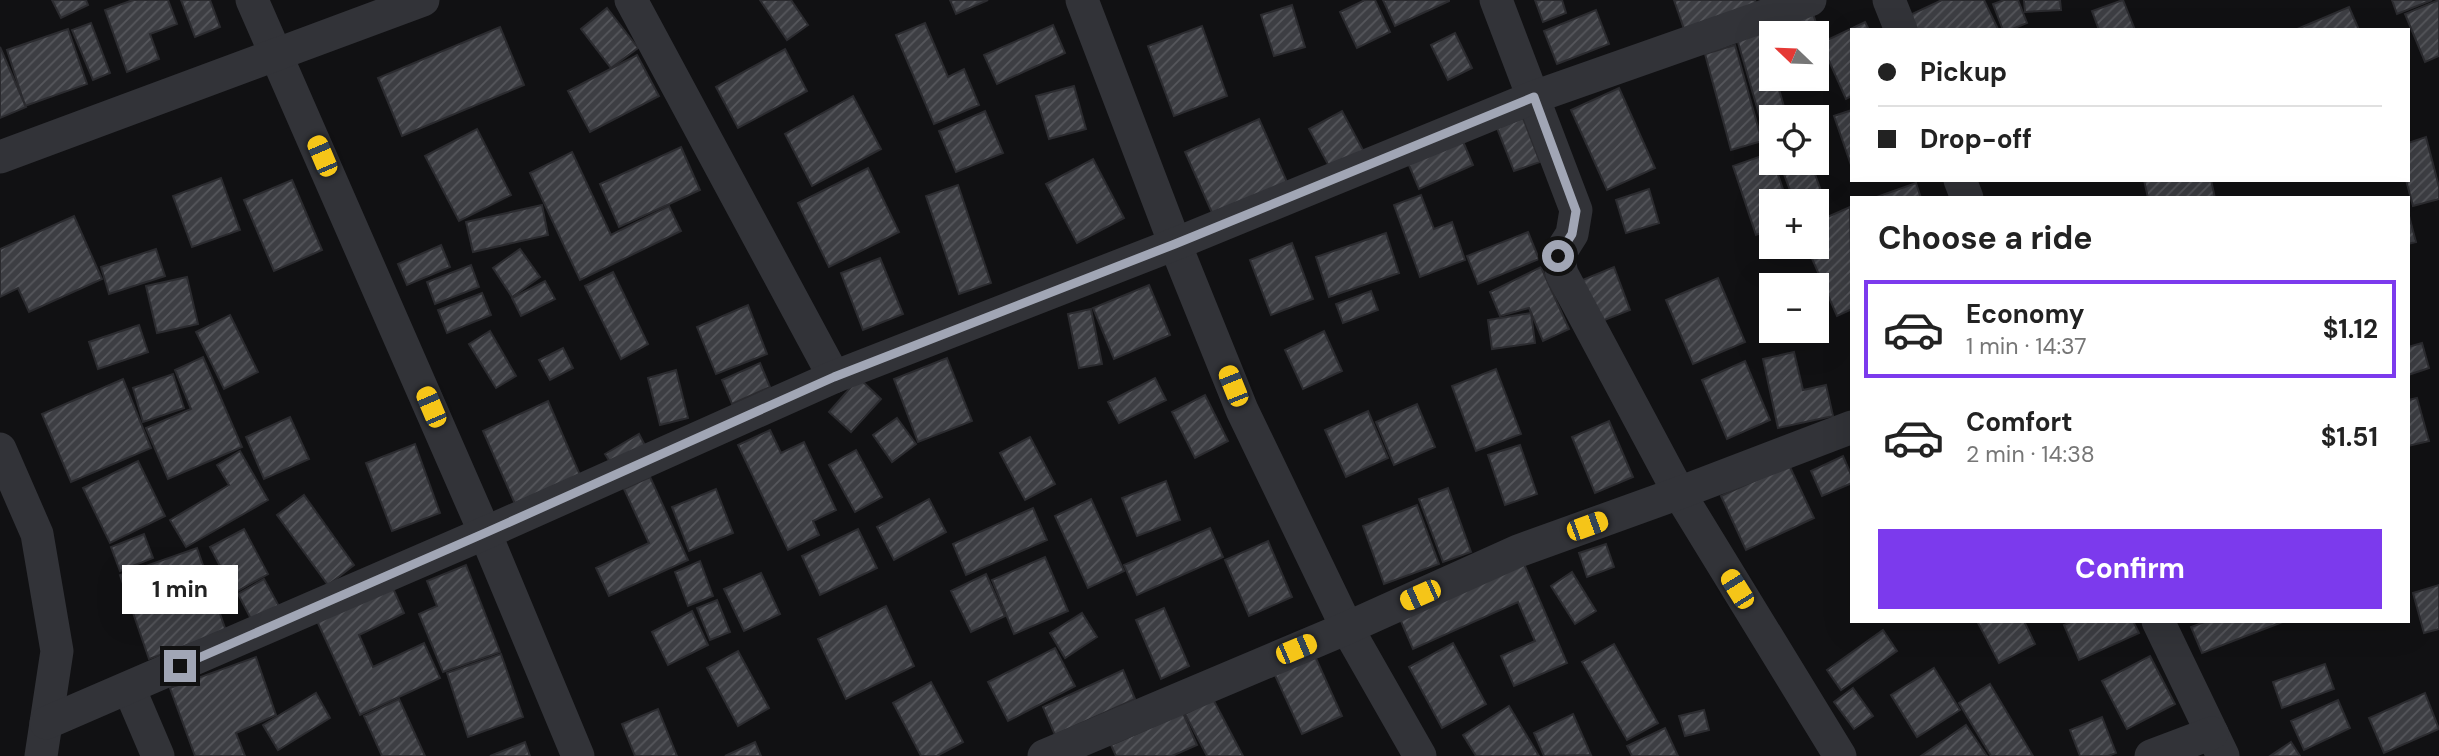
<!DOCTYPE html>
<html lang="en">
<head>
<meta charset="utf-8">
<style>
	body { margin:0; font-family:"DM Sans",sans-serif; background:#f6f6f6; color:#222; height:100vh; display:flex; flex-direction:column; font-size:26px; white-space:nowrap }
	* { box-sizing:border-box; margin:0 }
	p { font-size:23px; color:#767676 }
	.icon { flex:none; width:38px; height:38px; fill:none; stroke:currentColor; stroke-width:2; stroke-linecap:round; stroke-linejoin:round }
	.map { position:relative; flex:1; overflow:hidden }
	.drawer { position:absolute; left:1850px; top:196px; width:560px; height:427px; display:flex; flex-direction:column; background:#fff; border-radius:0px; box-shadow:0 7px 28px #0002 }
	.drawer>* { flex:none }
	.banner { position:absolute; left:1850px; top:28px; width:560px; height:154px; border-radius:0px; box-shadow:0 7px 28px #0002; display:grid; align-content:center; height:154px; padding:0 28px; background:#fff }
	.needle { width:46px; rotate:293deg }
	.tools { position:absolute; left:1759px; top:21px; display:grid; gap:14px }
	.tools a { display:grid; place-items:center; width:70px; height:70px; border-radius:0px; background:#fff; box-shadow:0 7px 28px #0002; font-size:35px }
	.end { position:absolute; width:32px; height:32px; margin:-16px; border:9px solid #a1a6b5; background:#111; box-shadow:0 0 0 4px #111 }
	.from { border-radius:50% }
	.bubble { position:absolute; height:49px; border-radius:0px; background:#fff; box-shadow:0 7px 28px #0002; font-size:23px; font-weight:700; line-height:49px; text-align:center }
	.car { position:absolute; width:21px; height:42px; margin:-21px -10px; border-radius:9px; box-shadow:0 0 5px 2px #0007; background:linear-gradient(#f5c518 24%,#345 0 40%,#f5c518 0 76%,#345 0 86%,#f5c518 0) }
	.banner b { display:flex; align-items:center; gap:24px; height:66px; font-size:26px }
	.banner b+b { border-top:2px solid #e0e0e0 }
	.banner i { width:18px; height:18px; background:#222 }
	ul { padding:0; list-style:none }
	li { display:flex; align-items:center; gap:21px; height:98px; margin:0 14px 10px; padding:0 14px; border:4px solid transparent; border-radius:0px }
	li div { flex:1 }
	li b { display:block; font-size:26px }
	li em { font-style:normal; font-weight:700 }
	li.on { border-color:#7c3aed }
	li>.icon { width:63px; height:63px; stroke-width:1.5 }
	h2 { padding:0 28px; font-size:32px; line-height:84px }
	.button { display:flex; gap:14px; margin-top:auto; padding:14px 28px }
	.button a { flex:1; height:80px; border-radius:0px; background:#7c3aed; color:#fff; font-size:28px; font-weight:700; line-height:80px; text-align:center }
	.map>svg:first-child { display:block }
</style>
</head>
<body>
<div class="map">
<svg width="2439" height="756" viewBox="0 0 2439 756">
	<defs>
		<pattern id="building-hatch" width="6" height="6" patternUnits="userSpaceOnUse" patternTransform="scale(1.75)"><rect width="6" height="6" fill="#3d3e43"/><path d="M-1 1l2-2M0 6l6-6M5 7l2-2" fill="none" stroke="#56575c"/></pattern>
	</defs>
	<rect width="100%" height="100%" fill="#111113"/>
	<g fill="url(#building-hatch)" stroke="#2b2b2f" stroke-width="2">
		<path d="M52,0H86L88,5L61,18Z"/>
		<path d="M133,0H168L177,24L150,34L159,59L127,72L105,10Z"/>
		<path d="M181,0H210L220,27L195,37Z"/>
		<path d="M760,0H791L808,25L787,40Z"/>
		<path d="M950,0H988L956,14Z"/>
		<path d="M1365,0H1375L1390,32L1357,48L1340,12Z"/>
		<path d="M1383,0H1449V1L1395,26Z"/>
		<path d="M1535,0H1562L1566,13L1543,22Z"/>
		<path d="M1674,0H1755L1757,6L1685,32Z"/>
		<path d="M1942,0H1984L1998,29L1917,30L1910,15Z"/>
		<path d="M2004,0H2018L2027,23L2010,30H2003L1993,4Z"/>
		<path d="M2024,0H2060L2061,10L2025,12Z"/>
		<path d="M2123,0L2135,30H2099L2092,11Z"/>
		<path d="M2392,0H2432L2397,14Z"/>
		<path d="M2439,0V56L2425,62L2405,14Z"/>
		<path d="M1292,5L1305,47L1274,56L1261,15Z"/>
		<path d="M2349,7L2359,30H2295Z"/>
		<path d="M607,8L638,48L611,68L581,29Z"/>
		<path d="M1596,10L1609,44L1557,64L1544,31Z"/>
		<path d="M1813,14L1822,40L1816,42V33H1771V46L1766,31Z"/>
		<path d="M1865,22L1869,30H1852V96L1846,99L1821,43Z"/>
		<path d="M91,23L110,73L93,80L72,30Z"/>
		<path d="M925,23L948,77L964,69L979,105L934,124L896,35Z"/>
		<path d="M1053,25L1065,53L997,84L984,55Z"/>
		<path d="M1202,26L1227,96L1174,116L1148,46Z"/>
		<path d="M500,27L524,85L402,136L378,78Z"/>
		<path d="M68,29L87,84L25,106L7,50Z"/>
		<path d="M1762,31L1771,63V79H1776L1787,117H1771V125L1763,128L1737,39Z"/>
		<path d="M1455,33L1472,68L1448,80L1431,45Z"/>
		<path d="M1735,45L1762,141L1731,150L1705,54Z"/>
		<path d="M0,47L26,107L0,118Z"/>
		<path d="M785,49L807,91L738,128L716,87Z"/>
		<path d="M637,55L659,96L590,132L568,91Z"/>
		<path d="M1074,86L1086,129L1049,139L1036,96Z"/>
		<path d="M1619,88L1655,168L1607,190L1571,110Z"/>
		<path d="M853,96L881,149L812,186L785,134Z"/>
		<path d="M1852,110V168L1834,116Z"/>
		<path d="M985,111L1003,153L956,172L939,131Z"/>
		<path d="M1342,111L1364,152L1331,170L1309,129Z"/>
		<path d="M1523,118L1540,162L1514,171L1497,128Z"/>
		<path d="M1259,119L1287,182L1213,215L1185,152Z"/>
		<path d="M477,129L511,195L459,221L425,156Z"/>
		<path d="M2426,137L2439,187V199L2413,206L2406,180H2408V143Z"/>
		<path d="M1462,139L1473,165L1419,189L1408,163Z"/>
		<path d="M681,147L700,190L619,227L600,184Z"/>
		<path d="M572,152L611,235L669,206L681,231L580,280L530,173Z"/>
		<path d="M1770,153L1771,163H1774L1787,201H1771V229L1756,235L1733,166Z"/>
		<path d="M1093,159L1124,218L1077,243L1046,184Z"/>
		<path d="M1789,163H1811L1826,205L1816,209V201H1794L1781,166Z"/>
		<path d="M868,168L899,232L829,267L798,203Z"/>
		<path d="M221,178L240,230L192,247L173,196Z"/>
		<path d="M292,180L322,250L274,271L244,200Z"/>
		<path d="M2144,180H2211L2215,198H2148Z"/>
		<path d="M1916,183L1921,198H1874Z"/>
		<path d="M958,185L991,283L959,294L926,196Z"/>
		<path d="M1649,189L1659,223L1626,233L1616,200Z"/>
		<path d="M1421,195L1434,229L1452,222L1465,260L1420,277L1394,205Z"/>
		<path d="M542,205L548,235L473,252L466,222Z"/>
		<path d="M1850,207L1852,309L1837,316L1807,247H1816V222Z"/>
		<path d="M2408,212L2416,242L2408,244Z"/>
		<path d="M74,216L102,279L29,312L18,288L0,297V249Z"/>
		<path d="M1528,232L1539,259L1478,284L1467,256Z"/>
		<path d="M1386,233L1399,273L1329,297L1316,257Z"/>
		<path d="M1292,243L1313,299L1271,315L1250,260Z"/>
		<path d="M441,245L450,267L407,285L398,264Z"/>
		<path d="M156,249L165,276L109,294L101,267Z"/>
		<path d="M520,249L540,277L512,297L493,268Z"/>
		<path d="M880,258L903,314L863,330L841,273Z"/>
		<path d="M471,265L479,287L435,304L427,282Z"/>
		<path d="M1541,267L1569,329L1543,341L1529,308L1500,316L1490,292Z"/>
		<path d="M1614,267L1630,310L1597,323L1580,281Z"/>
		<path d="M613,272L648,344L621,359L585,286Z"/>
		<path d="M187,277L198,324L157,333L146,286Z"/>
		<path d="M1718,278L1745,342L1693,364L1666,300Z"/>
		<path d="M545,281L555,299L521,316L512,298Z"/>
		<path d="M1149,285L1170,335L1114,359L1093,308Z"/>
		<path d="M1371,291L1378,310L1343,323L1336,304Z"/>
		<path d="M482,293L491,315L447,333L438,310Z"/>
		<path d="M748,305L767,354L716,374L697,327Z"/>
		<path d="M1091,309L1102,364L1079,368L1068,314Z"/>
		<path d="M1531,313L1535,343L1492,349L1488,320Z"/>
		<path d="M230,315L258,372L224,389L196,332Z"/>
		<path d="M139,325L148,352L98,369L89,342Z"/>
		<path d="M490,331L516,376L496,388L469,344Z"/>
		<path d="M1324,331L1342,371L1303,389L1285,350Z"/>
		<path d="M2422,343L2429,368L2408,375V347Z"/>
		<path d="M563,348L573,368L550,380L539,360Z"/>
		<path d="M1794,352L1803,390L1826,385L1833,416L1778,428L1763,359Z"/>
		<path d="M203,357L242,447L168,479L146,428L191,409L175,370Z"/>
		<path d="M947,358L972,421L918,442L894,379Z"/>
		<path d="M1745,361L1770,420L1727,439L1702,380Z"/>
		<path d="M760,363L770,387L732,404L722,380Z"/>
		<path d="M1496,369L1521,434L1476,451L1452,386Z"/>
		<path d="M676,370L688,418L660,425L648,378Z"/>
		<path d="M173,374L184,408L143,422L133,388Z"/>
		<path d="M859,378L881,399L851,432L829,412Z"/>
		<path d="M1155,378L1166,400L1119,423L1108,402Z"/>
		<path d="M123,379L151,448L71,482L42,414Z"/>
		<path d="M1205,395L1228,441L1195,458L1172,412Z"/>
		<path d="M2417,398L2429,441L2408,446V400Z"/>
		<path d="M548,401L580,475L515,504L483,431Z"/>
		<path d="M1417,404L1435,447L1394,465L1376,422Z"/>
		<path d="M1368,411L1388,458L1346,477L1325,430Z"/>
		<path d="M290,417L309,459L264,479L246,437Z"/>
		<path d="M897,418L916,444L892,462L873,435Z"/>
		<path d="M1609,421L1633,477L1595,493L1572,437Z"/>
		<path d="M770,430L781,453L804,442L836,510L813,521L819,535L788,550L738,445Z"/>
		<path d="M639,434L648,451L615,470L605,454Z"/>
		<path d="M1030,437L1055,484L1025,500L1000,453Z"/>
		<path d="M415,444L440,513L392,531L366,463Z"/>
		<path d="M1520,445L1537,494L1505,505L1488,455Z"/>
		<path d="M856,450L882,497L855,512L829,465Z"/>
		<path d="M240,451L268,500L186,547L170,520L229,485L217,465Z"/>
		<path d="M1843,456L1852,477V483L1822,496L1811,471Z"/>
		<path d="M138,461L165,516L110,543L83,488Z"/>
		<path d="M1789,465L1814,518L1746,550L1721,496Z"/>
		<path d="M650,477L688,560L609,596L596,568L649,543L624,489Z"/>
		<path d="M1166,481L1180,520L1137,536L1122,498Z"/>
		<path d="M1448,488L1471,552L1443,562L1419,499Z"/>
		<path d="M716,489L733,533L689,551L672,507Z"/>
		<path d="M304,495L354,565L328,585L277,515Z"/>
		<path d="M929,499L946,532L894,560L877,527Z"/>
		<path d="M1091,499L1124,571L1088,588L1055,516Z"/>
		<path d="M1417,505L1439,564L1384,584L1363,526Z"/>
		<path d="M1033,508L1047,540L966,575L953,544Z"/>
		<path d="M1210,528L1223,557L1137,595L1124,565Z"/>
		<path d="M244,529L268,574L234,593L210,547Z"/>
		<path d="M858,529L877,568L820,595L802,556Z"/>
		<path d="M144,534L153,558L120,571L111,547Z"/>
		<path d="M1268,541L1292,597L1249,616L1225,560Z"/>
		<path d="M1606,544L1614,567L1587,577L1579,553Z"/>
		<path d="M197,548L226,631L149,659L120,575Z"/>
		<path d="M1045,557L1068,611L1014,634L992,580Z"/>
		<path d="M700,561L713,596L688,606L675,572Z"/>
		<path d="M1524,564L1567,663L1514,686L1501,656L1535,641L1518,602L1413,649L1400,619Z"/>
		<path d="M466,565L500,652L443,672L419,614L437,606L427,581Z"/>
		<path d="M1572,572L1596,611L1575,624L1551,586Z"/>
		<path d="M761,573L780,614L744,631L724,589Z"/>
		<path d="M986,574L1005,616L971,632L951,591Z"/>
		<path d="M264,579L280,608L253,623L238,594Z"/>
		<path d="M2439,585V629L2424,633L2413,593Z"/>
		<path d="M392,586L404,613L359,635L373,667L424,643L440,678L360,715L317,621Z"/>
		<path d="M717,600L730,632L710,640L697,608Z"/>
		<path d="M886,606L914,666L846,699L818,639Z"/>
		<path d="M1164,608L1189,666L1161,679L1136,620Z"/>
		<path d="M692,611L708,645L668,665L652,632Z"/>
		<path d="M1082,613L1097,637L1065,658L1050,633Z"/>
		<path d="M1977,621H2024L2035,644L1999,663Z"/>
		<path d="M2073,621H2133L2139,633L2079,660L2064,625Z"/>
		<path d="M2207,621H2285L2202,653L2191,627Z"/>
		<path d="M1883,630L1897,651L1841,690L1827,670Z"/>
		<path d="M1453,643L1486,704L1442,728L1409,667Z"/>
		<path d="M1614,644L1658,723L1627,740L1582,662Z"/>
		<path d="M1055,648L1075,686L1008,721L988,682Z"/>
		<path d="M738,651L769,708L738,726L707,668Z"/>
		<path d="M501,654L523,717L468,737L447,673Z"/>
		<path d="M1314,654L1342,716L1302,734L1274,673Z"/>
		<path d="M2150,656L2175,704L2127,729L2102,681Z"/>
		<path d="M256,657L276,715L236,733L245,756H195L170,688Z"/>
		<path d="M2325,664L2334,689L2282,708L2273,682Z"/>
		<path d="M1934,668L1960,710L1917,737L1891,695Z"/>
		<path d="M1123,670L1135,699L1055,735L1043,707Z"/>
		<path d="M931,682L963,742L937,756H921L893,703Z"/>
		<path d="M1990,684L2033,756H1991L1959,703Z"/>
		<path d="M1853,688L1873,716L1854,729L1834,702Z"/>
		<path d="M316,693L330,718L278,750L263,725Z"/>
		<path d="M2425,693L2439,729L2384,753L2369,718Z"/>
		<path d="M399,699L425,756H382L364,716Z"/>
		<path d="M1213,699L1243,756H1207L1185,714Z"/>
		<path d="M2338,700L2350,728L2304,750L2291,721Z"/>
		<path d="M1509,706L1539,756H1476L1463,735Z"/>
		<path d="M658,709L677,756H635L622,724Z"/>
		<path d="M1704,710L1709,730L1685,736L1679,716Z"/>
		<path d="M1183,713L1197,745L1172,756H1116L1111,745Z"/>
		<path d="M1573,714L1591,755L1544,756L1534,733Z"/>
		<path d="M2102,717L2116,753L2108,756H2080L2070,730Z"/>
		<path d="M1966,725L1987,756H1921Z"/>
		<path d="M1665,728L1678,756H1632L1627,746Z"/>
		<path d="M525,742L530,756H490Z"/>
		<path d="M755,742L761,756H725Z"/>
		<path d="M2291,742L2300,756H2270Z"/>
	</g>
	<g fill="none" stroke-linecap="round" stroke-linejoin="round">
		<g stroke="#323338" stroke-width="33">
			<path d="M252,0L485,533L578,756"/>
			<path d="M631,0L834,377"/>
			<path d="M1082,0L1175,244L1242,410L1347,628L1420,756"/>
			<path d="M1496,0L1576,210L1572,234L1558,256L1562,274L1679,493L1840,756"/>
			<path d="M1889,0L1901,30"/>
			<path d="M0,157L423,0"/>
			<path d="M1960,180L1967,198"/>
			<path d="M0,449L37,534L57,651L41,756"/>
			<path d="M2158,621L2223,756"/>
			<path d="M129,688L158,756"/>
			<path d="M46,723L485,533L834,377L1175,244L1534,97L1810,0"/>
			<path d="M1044,756L1347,628L1518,551L1679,493L1852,427"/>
			<path d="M2151,756L2212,733"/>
		</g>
	</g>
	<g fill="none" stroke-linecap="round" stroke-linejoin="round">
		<path stroke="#a1a6b5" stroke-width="9" d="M180,666L485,533L834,377L1175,244L1534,97L1576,211L1572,234L1558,256"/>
	</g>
</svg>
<div class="tools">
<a><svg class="needle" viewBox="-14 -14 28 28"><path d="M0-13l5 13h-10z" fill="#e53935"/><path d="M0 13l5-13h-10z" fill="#767676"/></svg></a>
<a><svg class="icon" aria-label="locate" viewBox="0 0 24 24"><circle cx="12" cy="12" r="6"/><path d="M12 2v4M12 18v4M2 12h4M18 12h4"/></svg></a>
<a>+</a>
<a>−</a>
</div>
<i class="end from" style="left:1558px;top:256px"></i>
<i class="end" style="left:180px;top:666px"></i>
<div class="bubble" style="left:122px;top:565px;width:116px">1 min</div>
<i class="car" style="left:322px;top:156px;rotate:337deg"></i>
<i class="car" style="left:1233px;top:386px;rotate:338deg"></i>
<i class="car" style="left:431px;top:407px;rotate:337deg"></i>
<i class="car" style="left:1587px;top:526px;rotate:70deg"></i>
<i class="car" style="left:1737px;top:589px;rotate:328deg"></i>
<i class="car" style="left:1420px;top:595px;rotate:246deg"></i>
<i class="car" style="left:1296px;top:649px;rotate:67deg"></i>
<div class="banner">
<b><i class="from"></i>Pickup</b>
<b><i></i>Drop-off</b>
</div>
<section class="drawer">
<h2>Choose a ride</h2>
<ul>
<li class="on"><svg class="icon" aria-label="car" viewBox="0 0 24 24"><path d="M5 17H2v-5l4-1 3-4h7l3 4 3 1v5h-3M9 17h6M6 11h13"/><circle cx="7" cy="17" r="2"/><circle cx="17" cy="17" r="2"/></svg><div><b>Economy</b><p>1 min · 14:37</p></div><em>$1.12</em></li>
<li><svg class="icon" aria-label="car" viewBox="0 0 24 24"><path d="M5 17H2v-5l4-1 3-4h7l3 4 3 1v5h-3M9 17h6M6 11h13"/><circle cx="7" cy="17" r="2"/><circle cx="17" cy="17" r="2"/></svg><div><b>Comfort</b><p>2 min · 14:38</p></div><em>$1.51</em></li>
</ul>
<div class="button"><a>Confirm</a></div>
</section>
</div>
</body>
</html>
